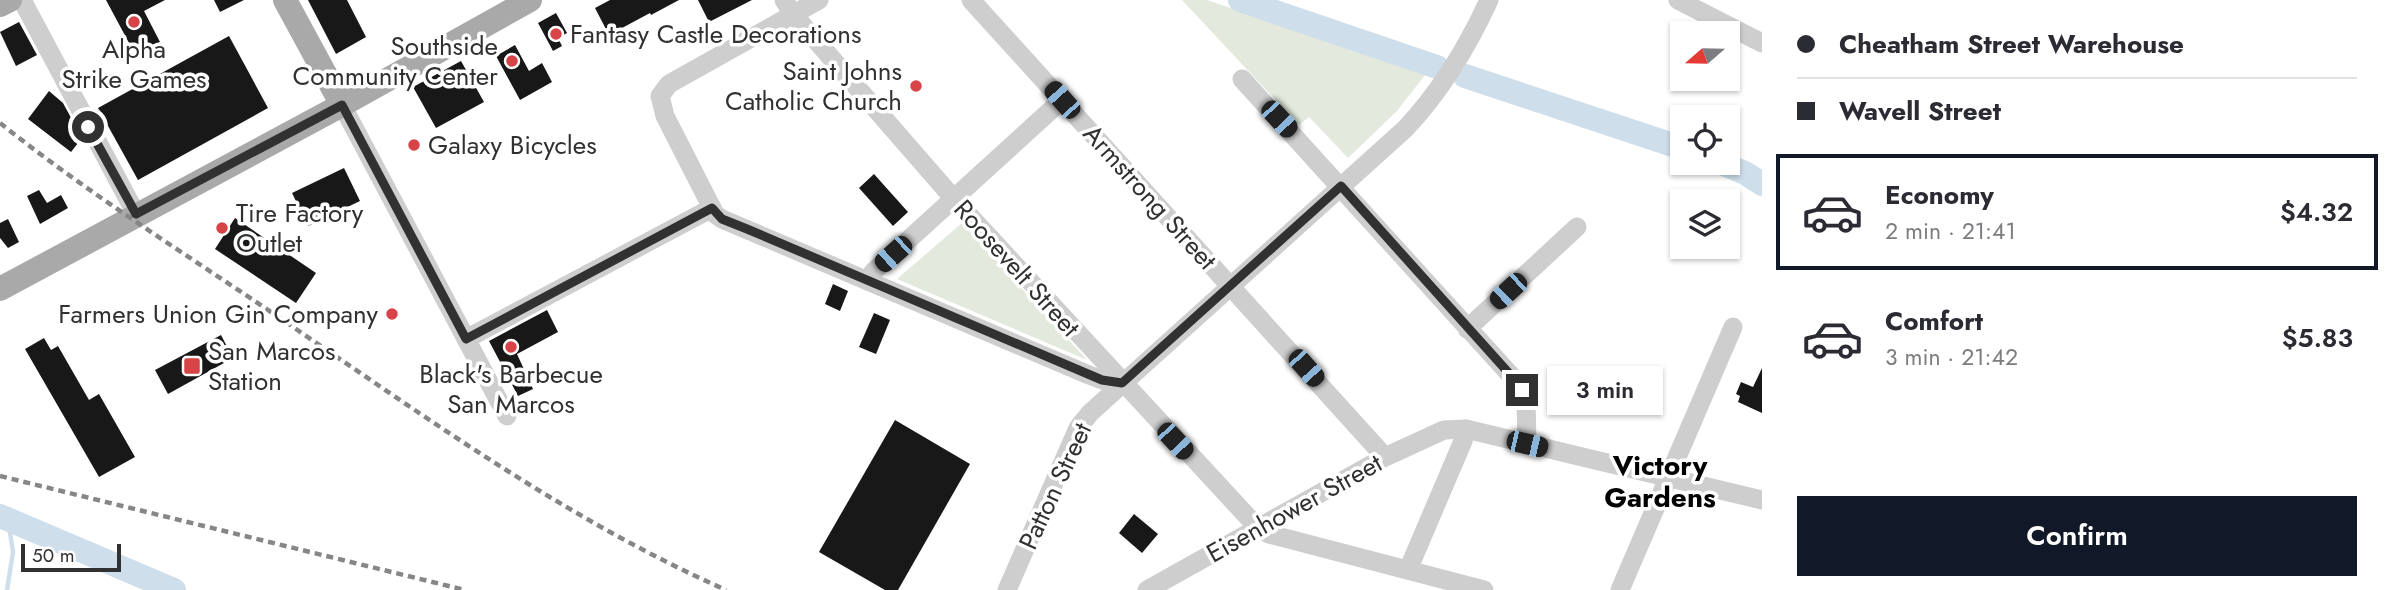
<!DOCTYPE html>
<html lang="en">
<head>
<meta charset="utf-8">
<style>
	body { margin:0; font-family:Jost,sans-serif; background:#f2f2f3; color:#2b2b33; height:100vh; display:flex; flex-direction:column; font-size:26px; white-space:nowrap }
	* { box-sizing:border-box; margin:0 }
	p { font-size:23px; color:#7c7c81 }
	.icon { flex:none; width:38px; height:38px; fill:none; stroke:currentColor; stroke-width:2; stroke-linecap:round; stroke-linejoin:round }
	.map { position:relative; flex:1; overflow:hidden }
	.panel { display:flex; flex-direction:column; background:#fff; width:630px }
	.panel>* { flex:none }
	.top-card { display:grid; align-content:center; height:154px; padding:0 35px; background:#fff }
	.needle { width:46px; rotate:250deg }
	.controls { position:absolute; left:1670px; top:21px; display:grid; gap:14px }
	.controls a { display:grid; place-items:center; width:70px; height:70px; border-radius:0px; background:#fff; box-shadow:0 2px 5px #0004; font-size:35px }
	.scale { position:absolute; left:21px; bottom:18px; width:100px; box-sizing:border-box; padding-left:7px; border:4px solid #313131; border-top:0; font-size:19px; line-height:24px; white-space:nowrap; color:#313131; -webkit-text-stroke:5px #fff; paint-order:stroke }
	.end { position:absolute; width:32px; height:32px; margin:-16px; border:9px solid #313131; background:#fff; box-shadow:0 0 0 4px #fff }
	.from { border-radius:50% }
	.bubble { position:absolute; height:49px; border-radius:0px; background:#fff; box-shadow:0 2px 5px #0004; font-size:23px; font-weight:600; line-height:49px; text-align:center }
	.car { position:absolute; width:21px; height:42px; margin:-21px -10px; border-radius:9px; box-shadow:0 0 5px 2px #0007; background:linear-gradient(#222 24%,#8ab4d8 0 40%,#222 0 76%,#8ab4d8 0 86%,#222 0) }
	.top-card b { display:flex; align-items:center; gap:24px; height:66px; font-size:26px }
	.top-card b+b { border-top:2px solid #e1e1e2 }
	.top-card i { width:18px; height:18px; background:#2b2b33 }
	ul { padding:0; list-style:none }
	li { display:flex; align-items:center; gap:21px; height:116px; margin:0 14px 10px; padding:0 21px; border:4px solid transparent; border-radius:0px }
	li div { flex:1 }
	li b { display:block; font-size:26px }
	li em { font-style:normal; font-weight:600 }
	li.current { border-color:#111827 }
	li>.icon { width:63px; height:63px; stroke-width:1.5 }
	.cta { display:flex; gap:14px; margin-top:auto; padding:14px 35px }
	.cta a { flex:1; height:80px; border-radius:0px; background:#111827; color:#fff; font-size:28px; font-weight:600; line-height:80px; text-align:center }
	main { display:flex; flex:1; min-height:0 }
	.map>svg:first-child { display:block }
</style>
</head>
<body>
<main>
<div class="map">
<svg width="1762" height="590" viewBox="0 0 1762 590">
	<rect width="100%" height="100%" fill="#fff"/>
	<g fill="#e3e9dd">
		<path d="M1182,0H1207L1425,75L1397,111L1348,158L1309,117L1299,125Z"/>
		<path d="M962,223L1087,360L897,279Z"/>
	</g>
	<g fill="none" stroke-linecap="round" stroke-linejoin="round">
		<path stroke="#cedeea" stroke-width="4.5" d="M7,590L13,552L8,519"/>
		<g stroke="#cedeea" stroke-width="24">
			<path d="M1240,0L1437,67"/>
			<path d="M1465,76L1682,148"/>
			<path d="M1721,163L1745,173L1762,184"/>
			<path d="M0,516L174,590"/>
		</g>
	</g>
	<g fill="#181818">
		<path d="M106,0H165L144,11L160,42L136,56Z"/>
		<path d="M214,0H244L220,12Z"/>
		<path d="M308,0H347L366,37L336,54Z"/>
		<path d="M610,0H679L651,15L650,13L609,35L595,8Z"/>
		<path d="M698,0H752L709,22Z"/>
		<path d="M556,13L567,33L558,38L562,46L553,51L538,23Z"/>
		<path d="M19,22L37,55L16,66L0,32Z"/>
		<path d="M229,36L268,108L138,180L98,108Z"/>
		<path d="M515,45L529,71L542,63L552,82L520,100L496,56Z"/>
		<path d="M461,61L484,102L436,128L413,87Z"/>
		<path d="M49,91L63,103L82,138L71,152L28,119Z"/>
		<path d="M344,168L360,201L308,226L292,193Z"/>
		<path d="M874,174L908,212L893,226L859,188Z"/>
		<path d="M39,190L47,203L61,195L68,208L40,224L27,196Z"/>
		<path d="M235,218L316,273L296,303L215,249Z"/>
		<path d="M8,219L19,242L8,248L0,238V223Z"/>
		<path d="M833,284L848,291L840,311L825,304Z"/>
		<path d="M547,310L558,332L517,354L533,389L518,396L489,341Z"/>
		<path d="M874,313L890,320L876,354L859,347Z"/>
		<path d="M221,335L233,358L168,394L155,370Z"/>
		<path d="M44,338L51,350L58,346L89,400L99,394L135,457L99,477L25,349Z"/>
		<path d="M1762,368V413L1738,402L1740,396L1736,394L1741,382L1753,387Z"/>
		<path d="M895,420L970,464L898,590H885L819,552Z"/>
		<path d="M1134,514L1158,534L1142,553L1119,533Z"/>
	</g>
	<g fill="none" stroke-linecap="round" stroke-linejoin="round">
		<g stroke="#cecece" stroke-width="19">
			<path d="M22,0L136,214"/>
			<path d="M784,0L793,14L954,199L1259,529L1269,534L1484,590"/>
			<path d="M819,0L669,84L660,96L665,116L715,214L722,219L1089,375L1102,380L1122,383"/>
			<path d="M971,0L1385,457"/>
			<path d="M1678,0L1762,43"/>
			<path d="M1242,79L1515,380L1526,400L1527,444"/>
			<path d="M342,105L507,416"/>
			<path d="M868,281L873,272L1062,100"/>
			<path d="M1467,329L1577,227"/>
			<path d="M466,339L712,208"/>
			<path d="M1408,570L1463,441L1466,429"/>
			<path d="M1007,590L1078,428L1090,413L1405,129C1441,91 1467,48 1489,0"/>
			<path d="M1147,590L1385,457L1444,430L1466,429L1762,500"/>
			<path d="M1620,590L1733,327"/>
		</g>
		<g stroke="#a9a9a9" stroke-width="24">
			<path d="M285,0L342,105"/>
			<path d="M0,5L10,0"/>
			<path d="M0,289L342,105L530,0"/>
		</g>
		<g stroke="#868686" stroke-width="4.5" stroke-dasharray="7 5" stroke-linecap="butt">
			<path d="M0,123C94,198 197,261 296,329C434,423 572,522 726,590"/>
			<path d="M0,476L465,590"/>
		</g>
	</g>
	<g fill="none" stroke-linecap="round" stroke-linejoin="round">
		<path stroke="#313131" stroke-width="9" d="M88,127L136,214L342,105L466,339L712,208L722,219L747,229L1102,380L1122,383L1341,186L1515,380L1522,390"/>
	</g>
	<g fill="#d74346" stroke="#fff" stroke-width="2.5">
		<circle cx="134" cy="22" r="7"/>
		<circle cx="556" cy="34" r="7"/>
		<circle cx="512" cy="61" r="7"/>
		<circle cx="916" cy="86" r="7"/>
		<circle cx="414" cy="145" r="7"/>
		<circle cx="222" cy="228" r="7"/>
		<circle cx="392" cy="314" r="7"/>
		<circle cx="511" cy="347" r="7"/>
		<rect x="183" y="357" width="18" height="18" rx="3.5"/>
	</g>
	<g text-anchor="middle" stroke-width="7" stroke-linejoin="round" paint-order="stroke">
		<g font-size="26" fill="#313131" stroke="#fff" text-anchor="start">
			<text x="570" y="43">Fantasy Castle Decorations</text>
			<text x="498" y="55" text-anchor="end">Southside<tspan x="498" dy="30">Community Center</tspan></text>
			<text x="134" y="58" text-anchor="middle">Alpha<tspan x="134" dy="30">Strike Games</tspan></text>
			<text x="902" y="80" text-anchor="end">Saint Johns<tspan x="902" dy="30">Catholic Church</tspan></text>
			<text x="428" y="154">Galaxy Bicycles</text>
			<text x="236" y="222">Tire Factory<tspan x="236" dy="30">Outlet</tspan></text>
			<text x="378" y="323" text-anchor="end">Farmers Union Gin Company</text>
			<text x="208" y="360">San Marcos<tspan x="208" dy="30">Station</tspan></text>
			<text x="511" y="383" text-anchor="middle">Black's Barbecue<tspan x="511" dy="30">San Marcos</tspan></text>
		</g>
		<g font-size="26" fill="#313131" stroke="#fff">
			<text transform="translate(1150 197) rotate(48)" y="9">Armstrong Street</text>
			<text transform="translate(1017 268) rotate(48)" y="9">Roosevelt Street</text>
			<text transform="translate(1055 486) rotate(-65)" y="9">Patton Street</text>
			<text transform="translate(1294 508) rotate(-29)" y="9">Eisenhower Street</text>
		</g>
		<g font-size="28" font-weight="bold" fill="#000" stroke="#fff">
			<text x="1660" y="475">Victory<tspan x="1660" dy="32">Gardens</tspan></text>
		</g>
	</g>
</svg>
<div class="controls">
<a><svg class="needle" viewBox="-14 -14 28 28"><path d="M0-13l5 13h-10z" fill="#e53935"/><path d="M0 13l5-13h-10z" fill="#7c7c81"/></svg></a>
<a><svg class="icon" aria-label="locate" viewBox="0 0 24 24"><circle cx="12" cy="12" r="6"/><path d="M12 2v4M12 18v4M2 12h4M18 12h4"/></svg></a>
<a><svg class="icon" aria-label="layers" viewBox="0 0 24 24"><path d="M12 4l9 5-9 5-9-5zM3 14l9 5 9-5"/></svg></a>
</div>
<div class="scale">50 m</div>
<i class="end from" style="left:88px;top:127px"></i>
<i class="end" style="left:1522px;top:390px"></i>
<div class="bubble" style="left:1547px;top:366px;width:116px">3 min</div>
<i class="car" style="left:1062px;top:100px;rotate:318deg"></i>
<i class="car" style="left:1279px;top:119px;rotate:137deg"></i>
<i class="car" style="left:893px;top:254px;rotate:228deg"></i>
<i class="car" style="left:1508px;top:291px;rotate:227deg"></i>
<i class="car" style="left:1306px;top:368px;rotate:138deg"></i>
<i class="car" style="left:1175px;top:441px;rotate:137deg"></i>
<i class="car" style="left:1527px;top:444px;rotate:103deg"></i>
</div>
<section class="panel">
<div class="top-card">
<b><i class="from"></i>Cheatham Street Warehouse</b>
<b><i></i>Wavell Street</b>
</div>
<ul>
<li class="current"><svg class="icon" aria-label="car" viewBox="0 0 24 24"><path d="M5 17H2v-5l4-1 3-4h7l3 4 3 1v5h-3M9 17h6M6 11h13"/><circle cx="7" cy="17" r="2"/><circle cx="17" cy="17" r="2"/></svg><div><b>Economy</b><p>2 min · 21:41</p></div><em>$4.32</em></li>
<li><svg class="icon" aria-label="car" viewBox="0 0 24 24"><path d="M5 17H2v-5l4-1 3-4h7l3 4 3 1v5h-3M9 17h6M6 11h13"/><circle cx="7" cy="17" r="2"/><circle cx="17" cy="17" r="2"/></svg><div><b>Comfort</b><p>3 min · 21:42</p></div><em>$5.83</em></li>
</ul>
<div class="cta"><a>Confirm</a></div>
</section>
</main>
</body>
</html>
